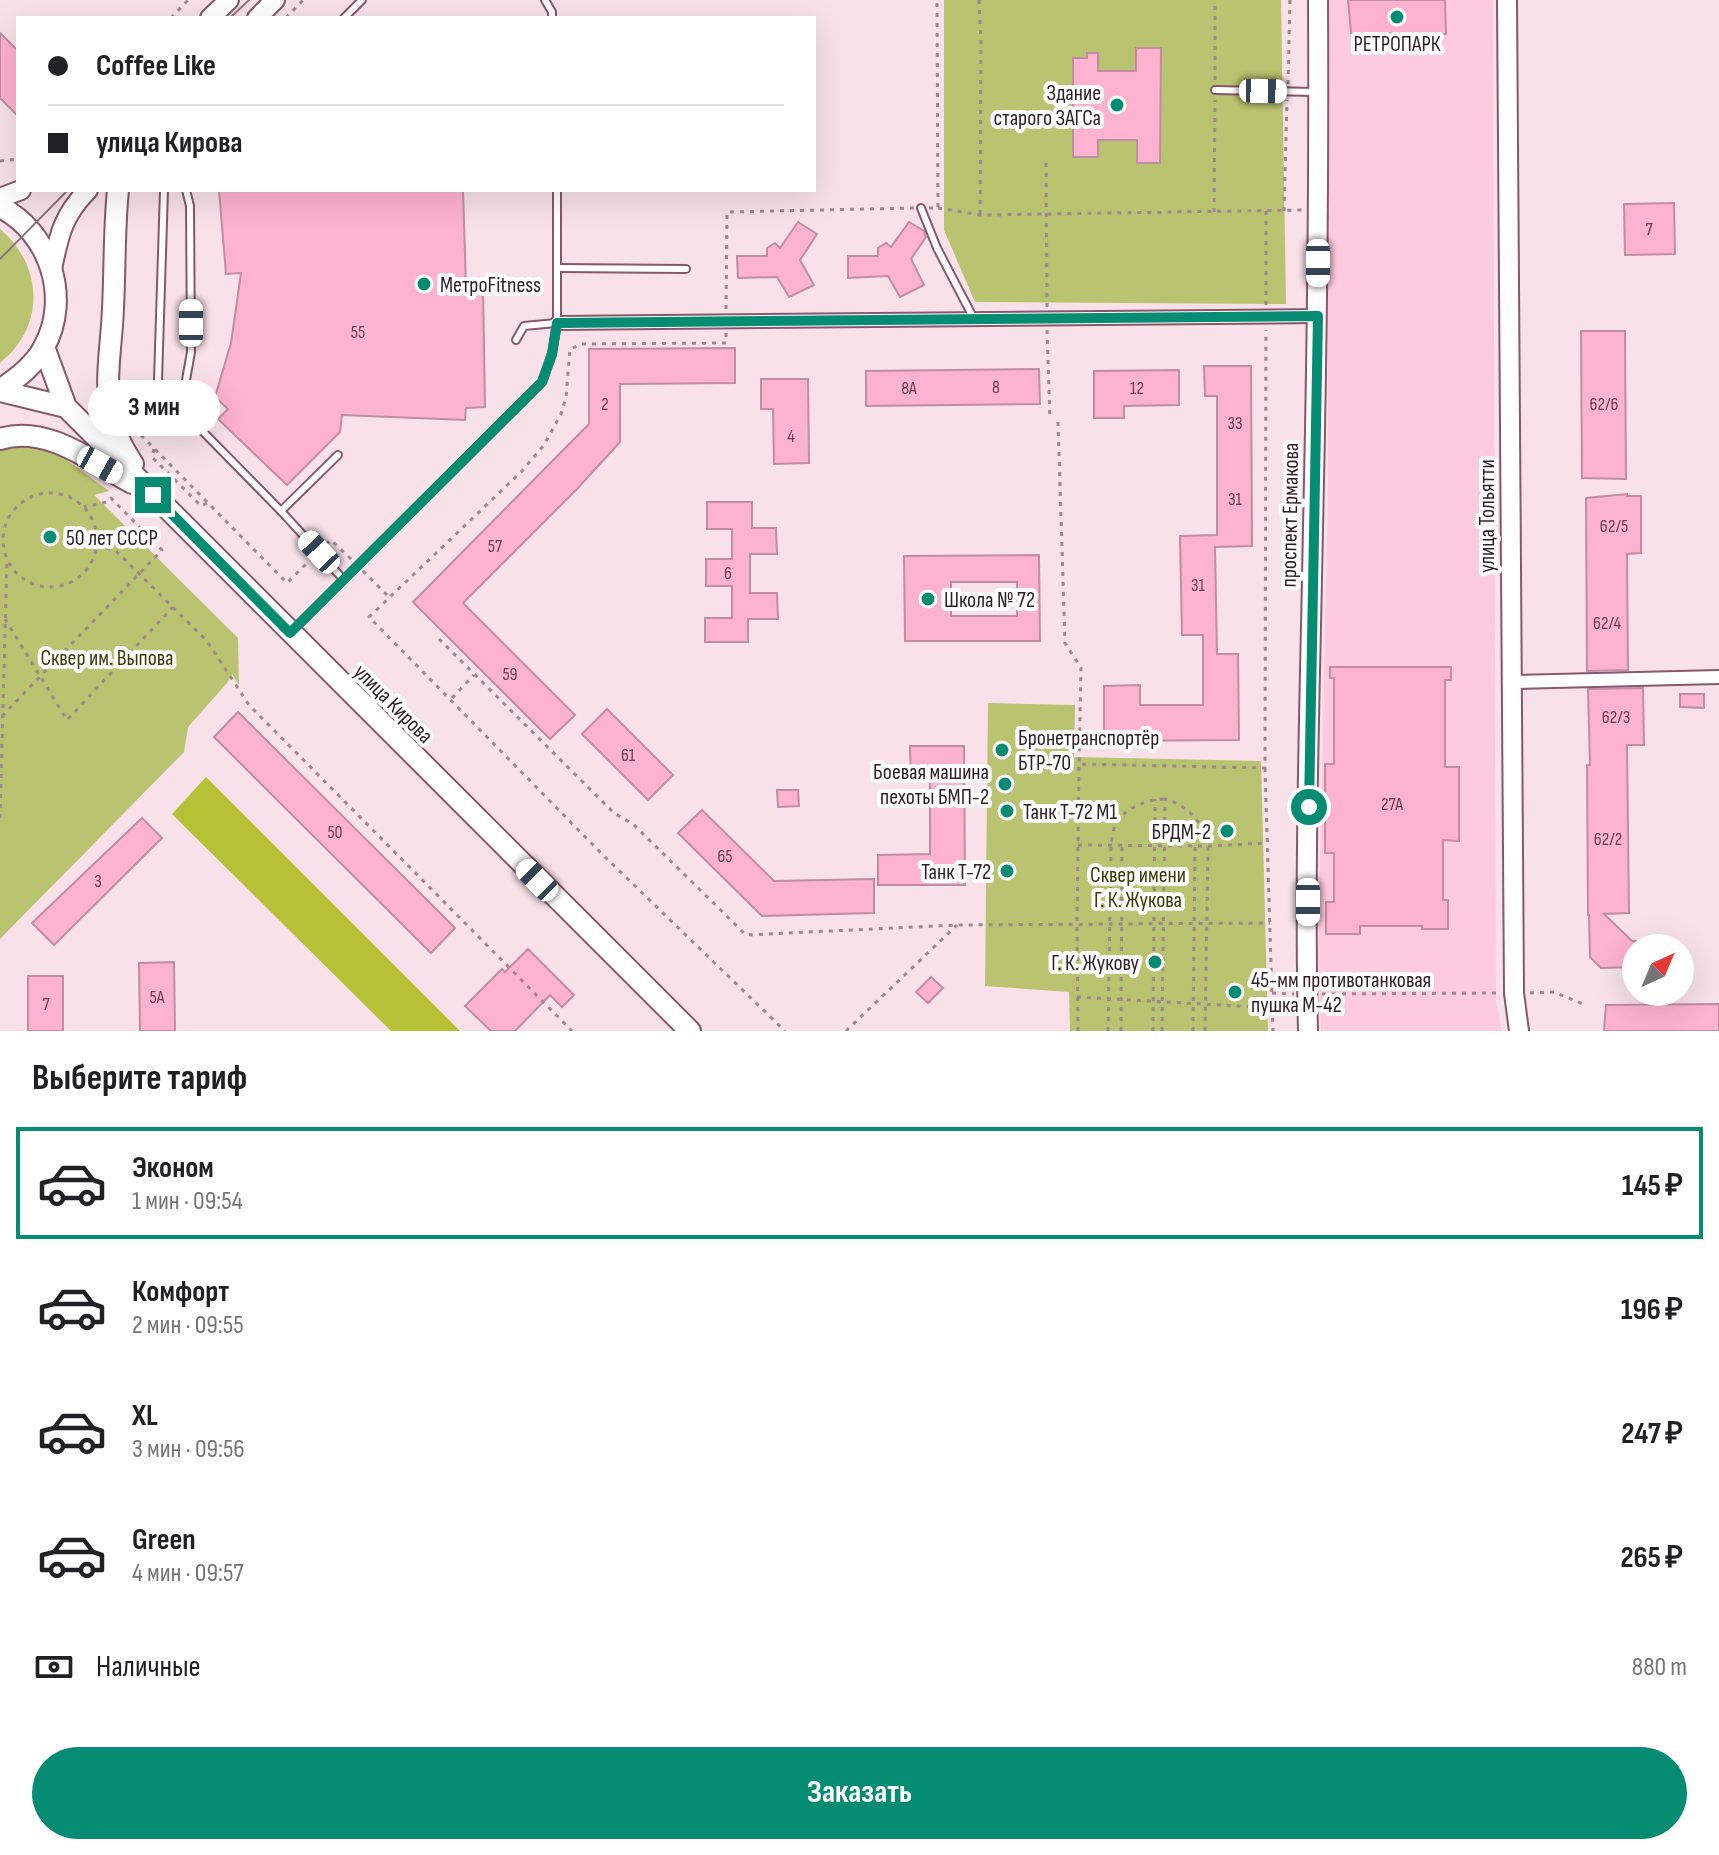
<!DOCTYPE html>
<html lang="ru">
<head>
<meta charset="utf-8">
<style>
	body { margin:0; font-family:"Sofia Sans Condensed",sans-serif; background:#f6f6f6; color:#202124; height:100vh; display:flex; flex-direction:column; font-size:30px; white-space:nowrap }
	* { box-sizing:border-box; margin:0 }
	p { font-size:26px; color:#757577 }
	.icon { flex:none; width:44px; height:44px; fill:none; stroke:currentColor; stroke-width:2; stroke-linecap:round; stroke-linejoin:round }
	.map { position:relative; height:1031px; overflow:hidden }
	.side { display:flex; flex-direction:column; background:#fff; flex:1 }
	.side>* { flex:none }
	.hud { position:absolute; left:16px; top:16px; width:800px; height:176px; border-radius:0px; box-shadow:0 8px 32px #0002; display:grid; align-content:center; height:176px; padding:0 32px; background:#fff }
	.needle { width:52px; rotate:44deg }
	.controls { position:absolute; left:1622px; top:934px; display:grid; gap:16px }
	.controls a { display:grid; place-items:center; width:72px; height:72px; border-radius:50%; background:#fff; box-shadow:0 8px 32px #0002; font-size:40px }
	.end { position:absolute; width:36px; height:36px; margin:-18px; border:10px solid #068c73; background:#fff; box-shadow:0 0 0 4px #fff }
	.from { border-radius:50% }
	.bubble { position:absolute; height:56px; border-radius:28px; background:#fff; box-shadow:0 8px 32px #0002; font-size:26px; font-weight:700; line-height:56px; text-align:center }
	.car { position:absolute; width:24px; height:48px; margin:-24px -12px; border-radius:10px; box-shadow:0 0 6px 2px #0007; background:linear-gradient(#fff 24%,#345 0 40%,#fff 0 76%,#345 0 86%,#fff 0) }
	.hud b { display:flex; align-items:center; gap:28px; height:76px; font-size:30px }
	.hud b+b { border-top:2px solid #e0e0e0 }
	.hud i { width:20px; height:20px; background:#202124 }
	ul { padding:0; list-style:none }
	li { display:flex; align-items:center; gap:24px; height:112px; margin:0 16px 12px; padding:0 16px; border:4px solid transparent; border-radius:0px }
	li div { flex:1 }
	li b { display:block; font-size:30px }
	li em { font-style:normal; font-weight:700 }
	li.active { border-color:#068c73 }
	li>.icon { width:72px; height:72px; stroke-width:1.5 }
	h2 { padding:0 32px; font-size:36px; line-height:96px }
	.pay { display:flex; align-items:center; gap:20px; height:88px; padding:0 32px; font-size:30px }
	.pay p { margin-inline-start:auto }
	.button { display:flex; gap:16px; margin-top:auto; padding:16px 32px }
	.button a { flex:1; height:92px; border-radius:48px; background:#068c73; color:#fff; font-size:32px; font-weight:700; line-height:92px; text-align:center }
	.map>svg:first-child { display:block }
</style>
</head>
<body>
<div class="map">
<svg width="1719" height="1031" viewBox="0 0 1719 1031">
	<rect width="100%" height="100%" fill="#f8e1e9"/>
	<path fill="#fecbde" d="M1328,0H1493L1496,1001L1502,1031H1321L1318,949L1328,500Z"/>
	<g fill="#bac36f">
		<path d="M944,0H1281L1286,304L975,302L944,230Z"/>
		<path d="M0,229C35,258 45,307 18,344C14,351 6,357 0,363Z"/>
		<path d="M6,444L49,447L109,491L94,495L238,638L239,685L232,674L227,683L188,727L184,752L0,939V448Z"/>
		<path d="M988,703L1075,705L1074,757L1261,761L1268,1031H1070L1069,992L985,986Z"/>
	</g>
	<path fill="#b6c135" d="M206,777L460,1031H391L172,814Z"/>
	<g fill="#fdb2d0" stroke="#c18da2" stroke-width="2" fill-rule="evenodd">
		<path d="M1348,0H1445L1446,34L1351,33Z"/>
		<path d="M0,33L18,51V116L0,98Z"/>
		<path d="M1136,48H1161L1160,163H1137V140H1098V157H1073V58H1087V53H1098V71H1136Z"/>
		<path d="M219,190H463L466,286L483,287L485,407L466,408L465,420L342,415L340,432L287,485L218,419L228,409L215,397L231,343L241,273L226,274Z"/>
		<path d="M1674,203L1675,254L1625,255L1624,204Z"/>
		<path d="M798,222L817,234L800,260L814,285L789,297L777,277L738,278L737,256H767V248L775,243L780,248Z"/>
		<path d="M909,222L924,231L926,237L911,259L924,285L900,297L888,276L848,278V256H878V248L886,243L891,247Z"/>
		<path d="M1581,331H1625L1626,479L1582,478Z"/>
		<path d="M735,348V383L620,384V442L577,489L463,603L575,715L550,739L413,602L589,424V349Z"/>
		<path d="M1204,366H1251L1252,546L1215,547L1217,654H1238L1239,740L1104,741V686L1140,685V705H1203V635H1182L1180,536L1217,535V396H1205Z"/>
		<path d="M1039,369L1040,404L866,406V371Z"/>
		<path d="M1179,370V405L1124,406V418H1094V371Z"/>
		<path d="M761,379H808L809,463L774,464L773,409H761Z"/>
		<path d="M1627,494V496H1641V553L1627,554L1628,670L1587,671L1586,498Z"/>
		<path d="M707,502H752V528H776L777,554H750V593H777L778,619H748V642H705V618H732V586H706V559H732V529H707Z"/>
		<path d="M1039,555L1040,641H905L904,556ZM951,582H1017V616H951Z"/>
		<path d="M1330,667H1451V680H1445V767H1459V841L1443,840V900H1448V929H1422V926H1360V934H1326V902H1334V853H1325V764H1334V678H1330Z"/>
		<path d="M1643,688L1644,745H1627L1629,913L1604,914L1632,941H1636V967L1601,968L1590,957L1589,915H1588L1587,765H1590L1588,689Z"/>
		<path d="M1680,694H1704V708L1680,707Z"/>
		<path d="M607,709L673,775L648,800L582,734Z"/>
		<path d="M238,712L455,928L431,953L214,737Z"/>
		<path d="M910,746H964L965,885H878V855L930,854V781H911Z"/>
		<path d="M777,790H798L799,806L778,807Z"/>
		<path d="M702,810L774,881L874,879V913L762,916L678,833Z"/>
		<path d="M142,818L162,838L54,945L32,923Z"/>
		<path d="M528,949L574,995L562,1007L550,995L515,1031H491L465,1006L502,969L505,972Z"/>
		<path d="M174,962L175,1031H140L139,963Z"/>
		<rect x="28" y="976" width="35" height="55"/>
		<path d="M931,977L943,988L928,1003L916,992Z"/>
		<path d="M1719,1004V1031H1604L1606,1005Z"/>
	</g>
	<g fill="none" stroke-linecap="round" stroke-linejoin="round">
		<g stroke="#87576b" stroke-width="10">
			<g id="lane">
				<path d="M545,0L552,12V18"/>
				<path d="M344,18L362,0"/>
				<path d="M1215,90L1314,92"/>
				<path d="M164,190L158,380L165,393L281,511L343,579"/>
				<path d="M921,208L937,248L974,319"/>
				<path d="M557,268L686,269"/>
				<path d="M516,340L524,326L556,323"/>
				<path d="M185,413L186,380L191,352L190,206L186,190"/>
				<path d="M281,511L338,455"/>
				<path d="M293,630L542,382L552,354L557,323V190"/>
			</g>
		</g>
		<g stroke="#87576b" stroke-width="16">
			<g id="street">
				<path d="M557,323L1318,316"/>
				<path d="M1511,682L1719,677"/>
			</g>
		</g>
		<g stroke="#87576b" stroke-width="22">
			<g id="secondary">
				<path d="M1507,0L1514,993L1519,1031"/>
				<path d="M210,18L229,0"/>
				<path d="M257,18L275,0"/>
				<path d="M0,198L21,190"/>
				<path d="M52,269C59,235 63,215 88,190"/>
				<path d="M1308,1031C1304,863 1310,695 1313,528C1317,352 1319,176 1318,0"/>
			</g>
		</g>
		<g stroke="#87576b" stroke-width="24">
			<g id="primary">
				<path d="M118,190C114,229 115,269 113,308C112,342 104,379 111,414C114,432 123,449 133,464"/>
				<path d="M0,207C50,232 71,298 44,347C34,366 17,378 0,390"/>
				<path d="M44,347L66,407L690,1031"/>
				<path d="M0,391L66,407"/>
				<path d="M0,439C46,424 93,462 132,483"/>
			</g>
		</g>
		<g stroke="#9e8890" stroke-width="3" stroke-dasharray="4 6" stroke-linecap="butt">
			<path d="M979,0L981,43L980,215"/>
			<path d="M171,18L188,0"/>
			<path d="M286,18L303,0"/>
			<path d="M1215,80V0"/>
			<path d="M1288,84L1290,0"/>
			<path d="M0,161L18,159"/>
			<path d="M1046,163L1047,307"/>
			<path d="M929,208H938L937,0"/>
			<path d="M938,208L980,215L1302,210"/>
			<path d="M1266,211V306"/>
			<path d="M1284,211L1287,100"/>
			<path d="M1214,212L1215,100"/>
			<path d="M726,309L727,212L914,208"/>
			<path d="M1047,330L1050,420"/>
			<path d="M726,333V343L582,344L570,349L566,397L561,414L544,445L521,472L369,617L603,855L785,1031"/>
			<path d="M1058,422L1065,643L1081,668L1079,764L1265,768L1266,330"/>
			<path d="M134,428L287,583L312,558"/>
			<path d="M154,449L152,457L201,506L207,503"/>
			<circle cx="50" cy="540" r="47"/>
			<path d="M326,544L331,540L352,560"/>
			<path d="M97,545L116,551L207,641L249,705L572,1031"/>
			<path d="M363,571L389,597"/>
			<path d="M5,619L67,720L173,607"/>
			<path d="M439,639L614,813L633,824L746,935L957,925L1270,923"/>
			<path d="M452,698L474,675"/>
			<path d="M2,716L162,550L111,498L107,502L84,507"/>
			<path d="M1265,768L1273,1031"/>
			<path d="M0,818L7,558"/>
			<path d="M1078,845L1208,846L1266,843"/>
			<path d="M1272,993L1294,994"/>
			<path d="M1530,993L1554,992L1583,1004"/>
			<path d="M1322,994L1498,993"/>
			<path d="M1077,997L1273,1008"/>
			<path d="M846,1031L957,925"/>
			<path d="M1078,1031L1077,924L1079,764"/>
			<path d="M1108,1031L1111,844C1112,839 1113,831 1115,825C1124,808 1147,799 1165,799"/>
			<path d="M1121,1031L1122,844"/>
			<path d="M1153,1031L1155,799"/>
			<path d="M1162,1031L1165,799C1188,806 1203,821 1208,846L1205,1031"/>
			<path d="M1193,1031L1195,847"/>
		</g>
		<use href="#lane" stroke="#fff" stroke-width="6"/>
		<use href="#street" stroke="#fff" stroke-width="12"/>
		<use href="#secondary" stroke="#fff" stroke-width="18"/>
		<use href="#primary" stroke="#fff" stroke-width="20"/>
		<g stroke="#8b767e" stroke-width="2">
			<path d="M230,18L249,0"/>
			<path d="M0,259L68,190"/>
		</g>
	</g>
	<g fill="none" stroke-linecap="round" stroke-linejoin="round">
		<path stroke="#068c73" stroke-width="10" d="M153,495L290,633L542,382L552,354L557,323L1318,316L1309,807"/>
	</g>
	<g fill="#068c73" stroke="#fff" stroke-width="3">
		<circle cx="1397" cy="17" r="8"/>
		<circle cx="1117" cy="105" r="8"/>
		<circle cx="424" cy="284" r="8"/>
		<circle cx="50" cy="537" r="8"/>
		<circle cx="928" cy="599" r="8"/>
		<circle cx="1002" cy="750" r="8"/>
		<circle cx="1005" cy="784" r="8"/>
		<circle cx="1007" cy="811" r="8"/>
		<circle cx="1227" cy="831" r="8"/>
		<circle cx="1007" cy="871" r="8"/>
		<circle cx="1155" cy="962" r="8"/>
		<circle cx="1235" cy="992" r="8"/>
	</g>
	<g text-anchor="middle" stroke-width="8" stroke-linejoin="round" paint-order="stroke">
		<g font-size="18" fill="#63424f">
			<text x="1649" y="235">7</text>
			<text x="358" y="338">55</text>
			<text x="996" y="393">8</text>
			<text x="909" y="394">8А</text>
			<text x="1137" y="394">12</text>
			<text x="605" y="410">2</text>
			<text x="1604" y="410">62/6</text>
			<text x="1235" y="429">33</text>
			<text x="791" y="442">4</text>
			<text x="1235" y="505">31</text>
			<text x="1614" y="532">62/5</text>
			<text x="495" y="552">57</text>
			<text x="728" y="579">6</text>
			<text x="1198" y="591">31</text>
			<text x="1607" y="629">62/4</text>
			<text x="510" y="680">59</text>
			<text x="1616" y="723">62/3</text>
			<text x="628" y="761">61</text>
			<text x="1392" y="810">27А</text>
			<text x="335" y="838">50</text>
			<text x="1608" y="845">62/2</text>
			<text x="725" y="862">65</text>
			<text x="98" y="887">3</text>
			<text x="157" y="1003">5А</text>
			<text x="46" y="1010">7</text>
		</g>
		<g font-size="22" fill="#301c24" stroke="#fff" text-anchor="start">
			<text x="1397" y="51" text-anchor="middle">РЕТРОПАРК</text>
			<text x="1101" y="100" text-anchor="end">Здание<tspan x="1101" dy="25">старого ЗАГСа</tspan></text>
			<text x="440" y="292">МетроFitness</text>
			<text x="66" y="545">50 лет СССР</text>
			<text x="944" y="607">Школа № 72</text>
			<text x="1018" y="745">Бронетранспортёр<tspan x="1018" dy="25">БТР-70</tspan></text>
			<text x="989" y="779" text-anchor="end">Боевая машина<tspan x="989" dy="25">пехоты БМП-2</tspan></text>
			<text x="1023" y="819">Танк Т-72 М1</text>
			<text x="1211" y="839" text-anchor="end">БРДМ-2</text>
			<text x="991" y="879" text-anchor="end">Танк Т-72</text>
			<text x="1139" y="970" text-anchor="end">Г. К. Жукову</text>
			<text x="1251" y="987">45-мм противотанковая<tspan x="1251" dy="25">пушка М-42</tspan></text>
		</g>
		<g font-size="22" fill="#301c24" stroke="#fff">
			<text transform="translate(1289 515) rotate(-89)" y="8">проспект Ермакова</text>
			<text transform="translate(1486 516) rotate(-90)" y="8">улица Тольятти</text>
			<text transform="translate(394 703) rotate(45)" y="8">улица Кирова</text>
		</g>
		<g font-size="22" fill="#383c02" stroke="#fff">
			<text x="107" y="665">Сквер им. Выпова</text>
			<text x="1138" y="882">Сквер имени<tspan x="1138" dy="25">Г. К. Жукова</tspan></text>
		</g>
	</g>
</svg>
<div class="controls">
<a><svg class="needle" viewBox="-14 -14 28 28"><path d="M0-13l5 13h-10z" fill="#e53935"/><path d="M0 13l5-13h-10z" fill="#757577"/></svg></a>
</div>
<i class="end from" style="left:1309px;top:807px"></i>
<i class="end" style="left:153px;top:495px"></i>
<div class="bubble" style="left:88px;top:380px;width:132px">3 мин</div>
<i class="car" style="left:1263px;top:91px;rotate:91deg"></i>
<i class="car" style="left:1318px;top:263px;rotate:180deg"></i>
<i class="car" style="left:191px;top:323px;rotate:0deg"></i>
<i class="car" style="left:100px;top:465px;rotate:119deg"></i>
<i class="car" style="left:319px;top:552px;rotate:317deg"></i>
<i class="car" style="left:537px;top:880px;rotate:315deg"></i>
<i class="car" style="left:1308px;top:902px;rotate:180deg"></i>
<div class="hud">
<b><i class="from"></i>Coffee Like</b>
<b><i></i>улица Кирова</b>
</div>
</div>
<section class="side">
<h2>Выберите тариф</h2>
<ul>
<li class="active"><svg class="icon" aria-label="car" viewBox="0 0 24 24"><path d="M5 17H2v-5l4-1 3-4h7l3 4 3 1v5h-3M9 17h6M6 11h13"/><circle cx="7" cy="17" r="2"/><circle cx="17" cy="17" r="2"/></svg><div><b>Эконом</b><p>1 мин · 09:54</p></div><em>145 ₽</em></li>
<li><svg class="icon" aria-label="car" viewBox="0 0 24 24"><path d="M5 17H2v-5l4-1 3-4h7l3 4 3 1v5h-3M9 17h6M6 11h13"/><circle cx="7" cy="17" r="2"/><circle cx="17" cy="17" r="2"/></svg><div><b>Комфорт</b><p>2 мин · 09:55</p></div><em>196 ₽</em></li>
<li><svg class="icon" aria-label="car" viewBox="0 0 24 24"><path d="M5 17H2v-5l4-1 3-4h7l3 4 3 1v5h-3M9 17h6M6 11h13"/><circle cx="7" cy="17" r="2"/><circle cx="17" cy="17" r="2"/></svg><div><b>XL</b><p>3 мин · 09:56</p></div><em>247 ₽</em></li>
<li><svg class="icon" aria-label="car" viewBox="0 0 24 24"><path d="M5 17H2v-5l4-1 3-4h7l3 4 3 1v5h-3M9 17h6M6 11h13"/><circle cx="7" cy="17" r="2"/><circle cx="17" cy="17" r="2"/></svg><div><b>Green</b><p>4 мин · 09:57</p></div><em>265 ₽</em></li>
</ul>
<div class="pay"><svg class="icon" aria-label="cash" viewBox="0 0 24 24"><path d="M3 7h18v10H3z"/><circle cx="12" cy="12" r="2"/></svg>Наличные<p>880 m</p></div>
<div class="button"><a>Заказать</a></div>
</section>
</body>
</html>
